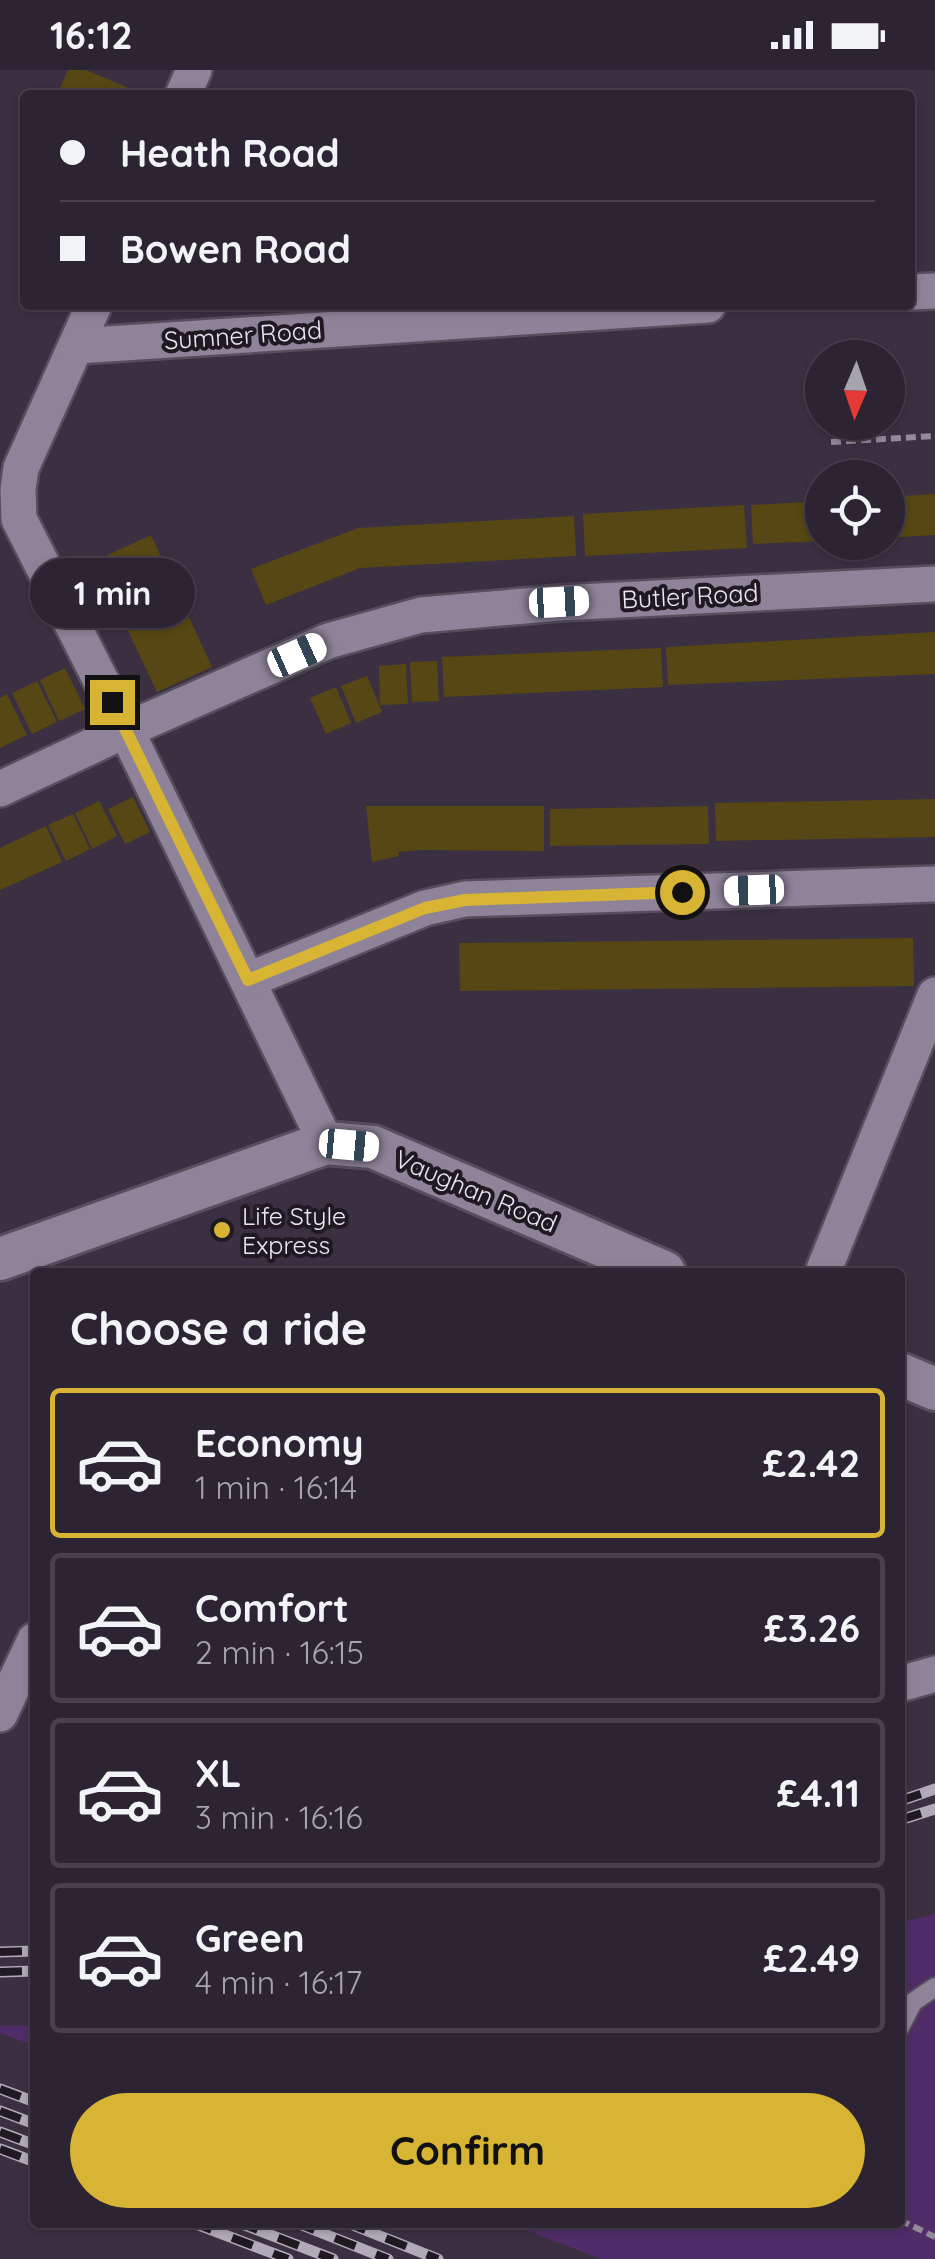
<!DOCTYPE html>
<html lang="en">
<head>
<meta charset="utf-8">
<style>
	body { margin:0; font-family:Quicksand,sans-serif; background:#342c3a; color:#f1f3f6; height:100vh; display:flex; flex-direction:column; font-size:38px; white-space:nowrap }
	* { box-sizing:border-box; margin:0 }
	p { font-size:32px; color:#a6a4ac }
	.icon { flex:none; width:55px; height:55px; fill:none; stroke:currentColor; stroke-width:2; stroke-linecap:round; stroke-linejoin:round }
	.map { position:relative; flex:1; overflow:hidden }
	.panel { position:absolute; left:30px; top:1198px; width:875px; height:960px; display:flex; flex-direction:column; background:#2c2432; border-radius:10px; box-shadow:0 2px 8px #0004,0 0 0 2px #48414d }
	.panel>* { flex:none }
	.guide { position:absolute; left:20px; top:20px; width:895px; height:220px; border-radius:10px; box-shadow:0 2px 8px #0004,0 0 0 2px #48414d; display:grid; align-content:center; height:220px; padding:0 40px; background:#2c2432 }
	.needle { width:65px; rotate:182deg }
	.buttons { position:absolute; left:805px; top:270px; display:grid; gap:20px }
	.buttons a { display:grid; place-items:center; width:100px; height:100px; border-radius:50%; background:#2c2432; box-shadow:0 2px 8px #0004,0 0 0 2px #48414d; font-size:50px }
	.end { position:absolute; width:45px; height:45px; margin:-22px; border:12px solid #d8b434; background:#111; box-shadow:0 0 0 5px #111 }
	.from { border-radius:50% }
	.bubble { position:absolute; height:70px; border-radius:35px; background:#2c2432; box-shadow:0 2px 8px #0004,0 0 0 2px #48414d; font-size:32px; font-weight:800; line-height:70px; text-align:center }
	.car { position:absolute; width:30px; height:60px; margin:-30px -15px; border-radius:12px; box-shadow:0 0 8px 2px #0007; background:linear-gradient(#fff 24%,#345 0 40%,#fff 0 76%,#345 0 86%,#fff 0) }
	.guide b { display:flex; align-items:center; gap:35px; height:95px; font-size:38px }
	.guide b+b { border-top:2px solid #48414d }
	.guide i { width:25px; height:25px; background:#f1f3f6 }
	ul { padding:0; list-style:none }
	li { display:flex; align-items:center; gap:30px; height:150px; margin:0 20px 15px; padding:0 20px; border:5px solid #48414d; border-radius:10px }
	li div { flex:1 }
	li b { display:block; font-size:38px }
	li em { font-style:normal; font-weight:800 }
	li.current { border-color:#d8b434 }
	li>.icon { width:90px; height:90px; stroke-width:1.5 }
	h2 { padding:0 40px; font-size:45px; line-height:120px }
	.action { display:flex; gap:20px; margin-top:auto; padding:20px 40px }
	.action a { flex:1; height:115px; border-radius:60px; background:#d8b434; color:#111; font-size:40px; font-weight:800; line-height:115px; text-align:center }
	.status { display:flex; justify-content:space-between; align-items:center; height:70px; padding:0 50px; background:#2c2432; direction:ltr }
	.status svg { height:28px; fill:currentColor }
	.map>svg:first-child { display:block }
</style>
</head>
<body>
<div class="status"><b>16:12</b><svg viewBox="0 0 49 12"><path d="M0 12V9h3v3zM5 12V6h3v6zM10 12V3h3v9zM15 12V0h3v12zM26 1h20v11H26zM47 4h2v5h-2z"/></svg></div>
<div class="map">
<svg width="935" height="2189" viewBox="0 0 935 2189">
	<rect width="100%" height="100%" fill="#3a3042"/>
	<g fill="#502c68">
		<path d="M935,1844V2189H600L509,2153L900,2152V1853Z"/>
		<path d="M35,1955V1976L0,1963V1956Z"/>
	</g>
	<g fill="#564714">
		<path d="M68,0H86L145,25H57Z"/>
		<path d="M935,424V465L888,468V427Z"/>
		<path d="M822,431V471L753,474L751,435Z"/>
		<path d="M744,435L747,478L585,486L583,444Z"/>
		<path d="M574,446L576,486L360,498L266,535L251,499L358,458Z"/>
		<path d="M151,465L212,597L157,622L95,491Z"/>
		<path d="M935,562V604L668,615L666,577Z"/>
		<path d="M661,578L663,617L444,627L442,587Z"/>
		<path d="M437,591L439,631L412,632L410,592Z"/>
		<path d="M406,594L408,634L380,635L379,596Z"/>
		<path d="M65,598L85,639L59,651L40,610Z"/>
		<path d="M367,606L382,642L356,653L341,616Z"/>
		<path d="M37,611L57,652L32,664L12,623Z"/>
		<path d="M336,617L351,653L326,664L310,628Z"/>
		<path d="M7,624L27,665L0,678V628Z"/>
		<path d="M133,727L150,762L125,774L108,739Z"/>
		<path d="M935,729V767L716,771L715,733Z"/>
		<path d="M99,731L117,766L92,779L75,743Z"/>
		<path d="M366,736H544V781L422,780L398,782L399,786L372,792Z"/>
		<path d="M708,736L709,774L550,776V739Z"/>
		<path d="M73,744L90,779L66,791L48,755Z"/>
		<path d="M46,756L62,792L0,820V778Z"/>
		<path d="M913,868L914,916L460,921L459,873Z"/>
	</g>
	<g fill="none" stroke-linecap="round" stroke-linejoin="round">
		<g stroke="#564e5d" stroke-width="22">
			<path id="service" d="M900,1957L913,1932L935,1917"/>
		</g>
		<g stroke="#564e5d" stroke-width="40">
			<g id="minor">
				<path d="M183,25L194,0"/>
				<path d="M910,222L935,221"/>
				<path d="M94,235L21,398L18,419L19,449L126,660L326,1073"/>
				<path d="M77,276L708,235"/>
				<path d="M0,719L126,660L328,571L421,545L559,533L935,514"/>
				<path d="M248,910L425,838L465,829L935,814"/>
				<path d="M823,1202L935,925"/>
				<path d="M900,1614L935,1604"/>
				<path d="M0,1644L35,1570"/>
			</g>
		</g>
		<g stroke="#564e5d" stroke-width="48">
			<g id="tertiary">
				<path d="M0,1189L326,1073L373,1077L664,1202"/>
				<path d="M900,1304L935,1319"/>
			</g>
		</g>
		<g stroke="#928999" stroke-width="6" stroke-dasharray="10 5" stroke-linecap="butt">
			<path d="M831,372L935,366"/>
			<path d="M900,2150L935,2167"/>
		</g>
		<use href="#service" stroke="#8e8398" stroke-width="18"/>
		<use href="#minor" stroke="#8e8398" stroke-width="35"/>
		<use href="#tertiary" stroke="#8e8398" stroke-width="42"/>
		<g stroke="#b1aab8" stroke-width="11">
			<g id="rail">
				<path d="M900,1731L935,1719"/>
				<path d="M900,1750L935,1739"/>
				<path d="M0,1882L35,1881"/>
				<path d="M0,1902L35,1901"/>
				<path d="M0,2019L35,2032"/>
				<path d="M0,2041L35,2054"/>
				<path d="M0,2062L35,2075"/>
				<path d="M0,2079L35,2092"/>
				<path d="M191,2152L288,2189"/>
				<path d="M237,2152L333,2189"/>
				<path d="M294,2152L388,2189"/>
				<path d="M345,2152L438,2189"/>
			</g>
		</g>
		<use href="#rail" stroke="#1f1a22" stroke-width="8" stroke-dasharray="22" stroke-linecap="butt"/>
	</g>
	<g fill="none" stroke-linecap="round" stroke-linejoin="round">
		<path stroke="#d8b434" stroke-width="12" d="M112,632L248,910L425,838L465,830L682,822"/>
	</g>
	<circle fill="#d8b434" stroke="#1f1a22" stroke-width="4" cx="222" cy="1160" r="10"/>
	<g text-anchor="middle" stroke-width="8" stroke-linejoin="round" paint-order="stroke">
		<g font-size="25" fill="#ece6f2" stroke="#1f1a22">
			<text transform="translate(243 265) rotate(-4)" y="9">Sumner Road</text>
			<text transform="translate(690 526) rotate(-3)" y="9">Butler Road</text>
			<text transform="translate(476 1121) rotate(23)" y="9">Vaughan Road</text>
		</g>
		<g font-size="25" fill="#ece6f2" stroke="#1f1a22" text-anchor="start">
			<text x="242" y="1155">Life Style<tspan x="242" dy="29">Express</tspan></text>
		</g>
	</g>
</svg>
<div class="buttons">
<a><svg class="needle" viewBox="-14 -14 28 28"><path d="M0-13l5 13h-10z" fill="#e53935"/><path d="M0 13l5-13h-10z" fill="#a6a4ac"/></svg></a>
<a><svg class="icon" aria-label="locate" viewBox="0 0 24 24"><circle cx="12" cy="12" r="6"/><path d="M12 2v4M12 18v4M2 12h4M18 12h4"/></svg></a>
</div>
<i class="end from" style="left:682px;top:822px"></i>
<i class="end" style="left:112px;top:632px"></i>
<div class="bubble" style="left:30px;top:488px;width:165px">1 min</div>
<i class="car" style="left:559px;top:532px;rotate:87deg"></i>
<i class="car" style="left:297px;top:585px;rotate:66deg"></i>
<i class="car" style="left:754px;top:820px;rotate:268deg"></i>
<i class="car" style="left:349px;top:1075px;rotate:95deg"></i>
<div class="guide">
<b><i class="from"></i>Heath Road</b>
<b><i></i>Bowen Road</b>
</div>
<section class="panel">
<h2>Choose a ride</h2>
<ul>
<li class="current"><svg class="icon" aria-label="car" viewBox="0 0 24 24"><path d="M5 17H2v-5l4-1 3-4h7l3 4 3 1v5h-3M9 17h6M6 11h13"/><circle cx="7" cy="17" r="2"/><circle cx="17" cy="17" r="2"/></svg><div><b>Economy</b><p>1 min · 16:14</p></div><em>£2.42</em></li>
<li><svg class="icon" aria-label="car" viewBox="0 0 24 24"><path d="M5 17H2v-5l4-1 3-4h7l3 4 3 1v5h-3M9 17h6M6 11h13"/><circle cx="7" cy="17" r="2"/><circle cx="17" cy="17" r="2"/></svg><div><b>Comfort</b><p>2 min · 16:15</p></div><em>£3.26</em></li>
<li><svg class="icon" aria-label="car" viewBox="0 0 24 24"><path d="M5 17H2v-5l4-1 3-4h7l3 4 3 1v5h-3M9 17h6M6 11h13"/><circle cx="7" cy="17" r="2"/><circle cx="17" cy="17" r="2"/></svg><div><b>XL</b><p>3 min · 16:16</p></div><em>£4.11</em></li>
<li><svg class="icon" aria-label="car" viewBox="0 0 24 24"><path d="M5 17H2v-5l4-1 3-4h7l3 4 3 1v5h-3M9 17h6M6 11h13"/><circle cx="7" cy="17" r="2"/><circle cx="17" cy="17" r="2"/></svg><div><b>Green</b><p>4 min · 16:17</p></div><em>£2.49</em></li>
</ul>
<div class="action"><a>Confirm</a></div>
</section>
</div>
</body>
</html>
